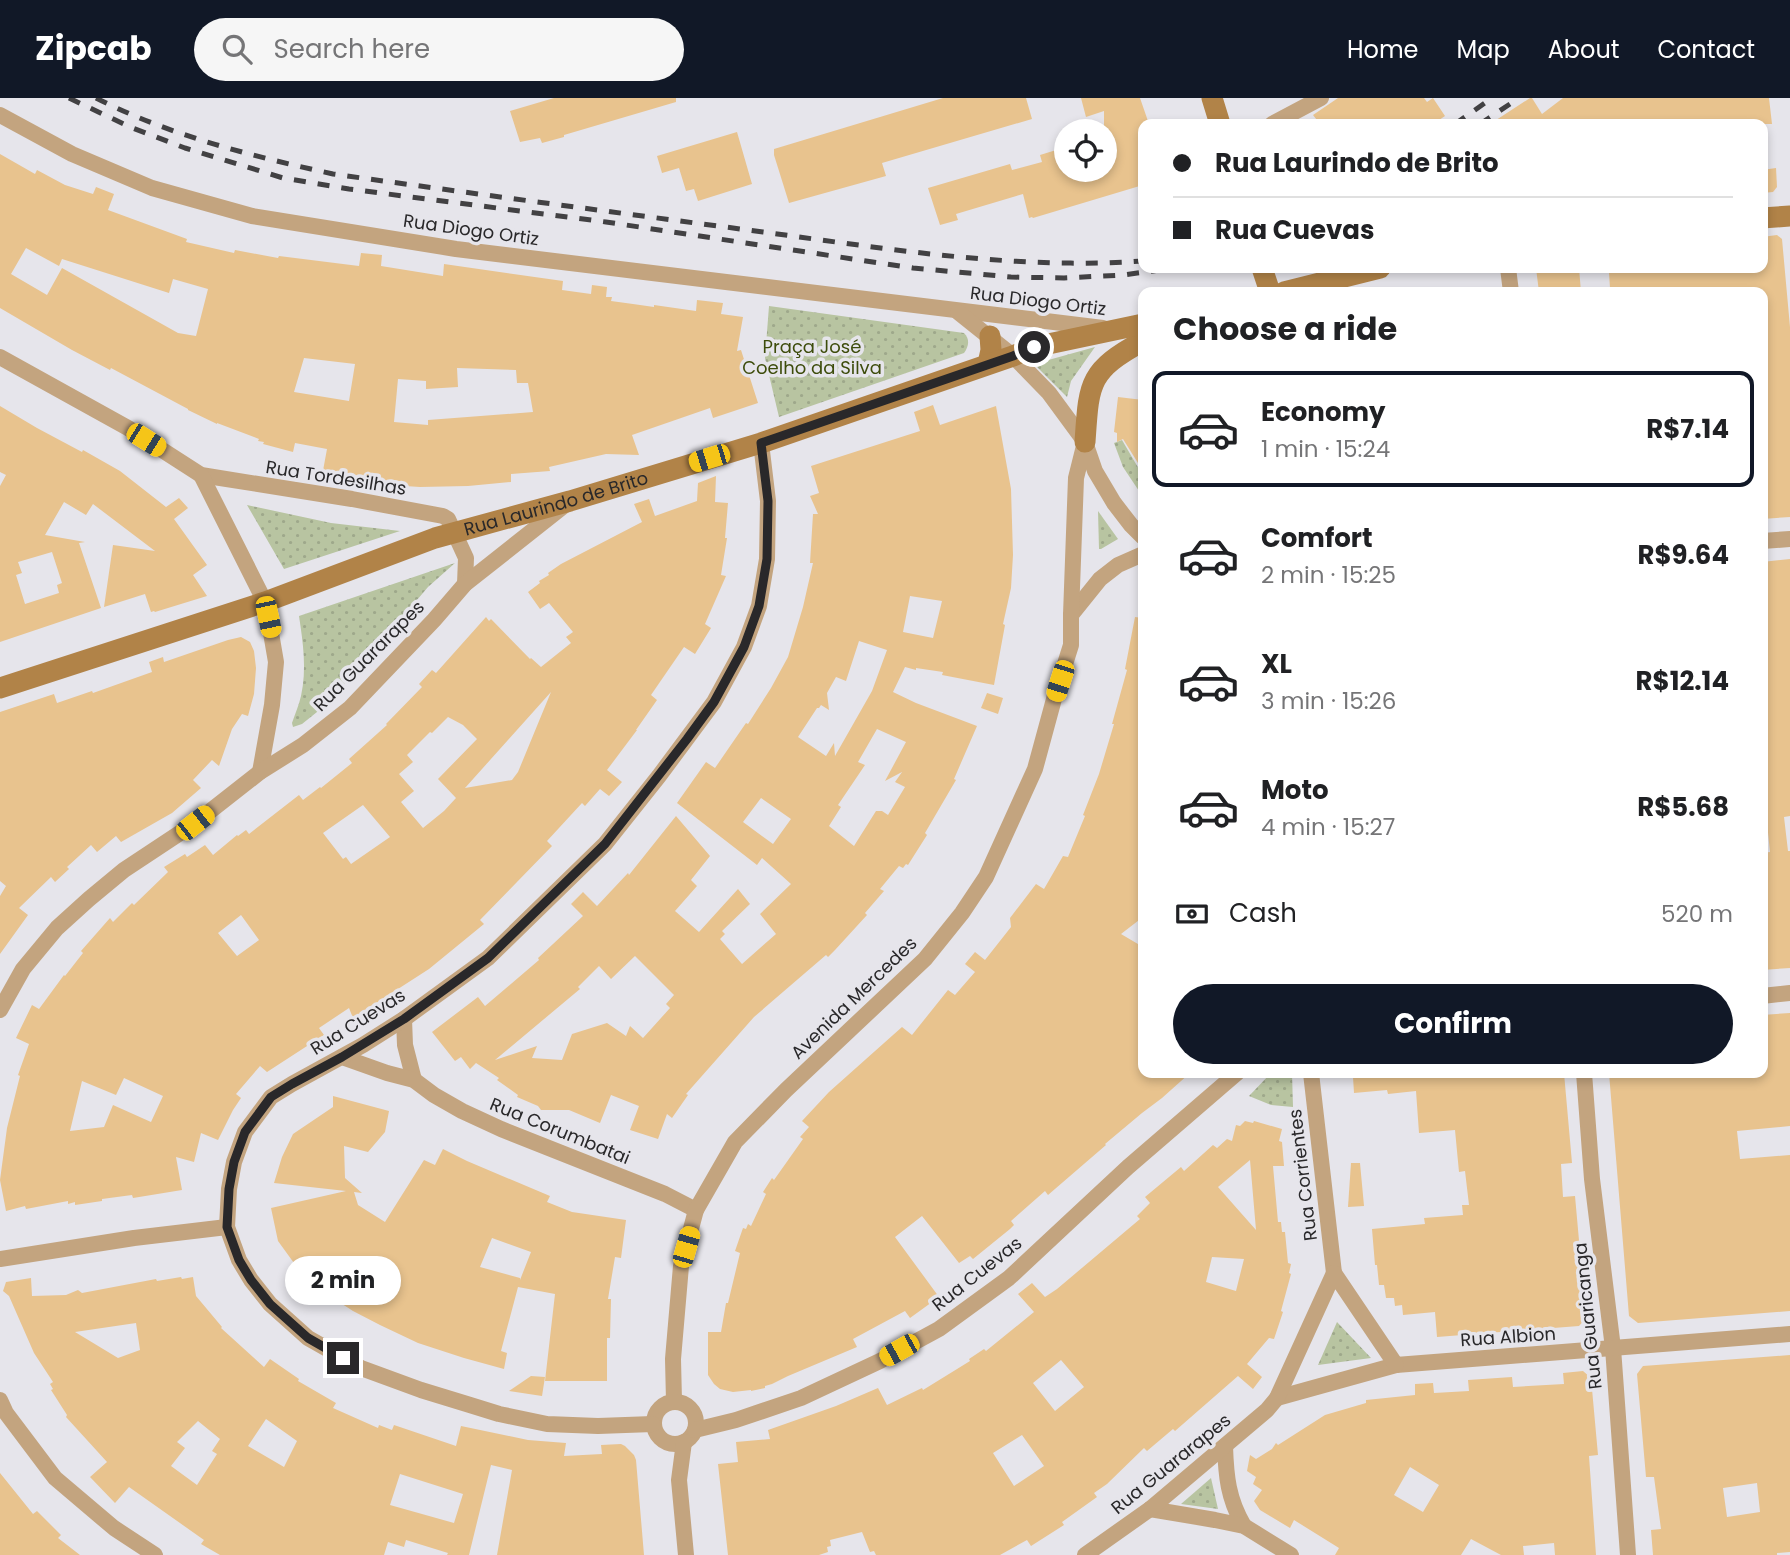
<!DOCTYPE html>
<html lang="en">
<head>
<meta charset="utf-8">
<style>
	body { margin:0; font-family:Poppins,sans-serif; background:#f6f6f6; color:#202124; height:100vh; display:flex; flex-direction:column; font-size:26px; white-space:nowrap }
	* { box-sizing:border-box; margin:0 }
	p { font-size:23px; color:#757577 }
	.icon { flex:none; width:38px; height:38px; fill:none; stroke:currentColor; stroke-width:2; stroke-linecap:round; stroke-linejoin:round }
	.map { position:relative; flex:1; overflow:hidden }
	.sheet { position:absolute; left:1138px; top:189px; width:630px; height:791px; display:flex; flex-direction:column; background:#fff; border-radius:14px; box-shadow:0 4px 10px #0003 }
	.sheet>* { flex:none }
	.guide { position:absolute; left:1138px; top:21px; width:630px; height:154px; border-radius:14px; box-shadow:0 4px 10px #0003; display:grid; align-content:center; height:154px; padding:0 35px; background:#fff }
	.buttons { position:absolute; left:1054px; top:21px; display:grid; gap:14px }
	.buttons a { display:grid; place-items:center; width:63px; height:63px; border-radius:50%; background:#fff; box-shadow:0 4px 10px #0003; font-size:35px }
	.end { position:absolute; width:32px; height:32px; margin:-16px; border:9px solid #29282a; background:#fff; box-shadow:0 0 0 4px #fff }
	.from { border-radius:50% }
	.bubble { position:absolute; height:49px; border-radius:24px; background:#fff; box-shadow:0 4px 10px #0003; font-size:23px; font-weight:700; line-height:49px; text-align:center }
	.car { position:absolute; width:21px; height:42px; margin:-21px -10px; border-radius:9px; box-shadow:0 0 5px 2px #0007; background:linear-gradient(#f5c518 24%,#345 0 40%,#f5c518 0 76%,#345 0 86%,#f5c518 0) }
	.guide b { display:flex; align-items:center; gap:24px; height:66px; font-size:26px }
	.guide b+b { border-top:2px solid #e0e0e0 }
	.guide i { width:18px; height:18px; background:#202124 }
	ul { padding:0; list-style:none }
	li { display:flex; align-items:center; gap:21px; height:116px; margin:0 14px 10px; padding:0 21px; border:4px solid transparent; border-radius:14px }
	li div { flex:1 }
	li b { display:block; font-size:26px }
	li em { font-style:normal; font-weight:700 }
	li.selected { border-color:#111827 }
	li>.icon { width:63px; height:63px; stroke-width:1.5 }
	h2 { padding:0 35px; font-size:32px; line-height:84px }
	.pay { display:flex; align-items:center; gap:18px; height:77px; padding:0 35px; font-size:26px }
	.pay p { margin-inline-start:auto }
	.action { display:flex; gap:14px; margin-top:auto; padding:14px 35px }
	.action a { flex:1; height:80px; border-radius:42px; background:#111827; color:#fff; font-size:28px; font-weight:700; line-height:80px; text-align:center }
	header { display:flex; align-items:center; gap:42px; box-sizing:border-box; height:98px; padding:0 35px; background:#111827; color:#fff }
	header strong { font-size:33px }
	nav { display:flex; gap:38px; margin-inline-start:auto; font-size:24px }
	.search { width:490px; height:63px; background:#f6f6f6; display:flex; align-items:center; gap:18px; box-sizing:border-box; padding:0 24px; border-radius:38px; color:#757577; font-size:26px }
	.map>svg:first-child { display:block }
</style>
</head>
<body>
<header>
<strong>Zipcab</strong>
<div class="search"><svg class="icon" aria-label="search" viewBox="0 0 24 24"><circle cx="10" cy="10" r="6"/><path d="M15 15l6 6"/></svg>Search here</div>
<nav><a>Home</a><a>Map</a><a>About</a><a>Contact</a></nav>
</header>
<div class="map">
<svg width="1790" height="1457" viewBox="0 0 1790 1457">
	<defs>
		<pattern id="park-dots" width="8" height="8" patternUnits="userSpaceOnUse" patternTransform="scale(1.75)"><rect width="8" height="8" fill="#b8c4a1"/><path d="M2 2h.1M6 6h.1" fill="none" stroke="#9ea88b" stroke-width="1.8" stroke-linecap="round"/></pattern>
	</defs>
	<rect width="100%" height="100%" fill="#e6e5eb"/>
	<g fill="url(#park-dots)">
		<path d="M769,208L964,235C970,241 969,248 964,255L779,319L765,260Z"/>
		<path d="M1095,249L1071,283L1067,299L1034,266Z"/>
		<path d="M1122,342L1143,378V399L1123,369L1114,345Z"/>
		<path d="M247,407L331,425L400,433L284,471Z"/>
		<path d="M1098,413L1118,441L1101,451H1099Z"/>
		<path d="M455,465L428,489L356,574L317,614L302,626L293,629L292,625C295,616 299,607 301,598C307,571 303,545 299,518Z"/>
		<path d="M1271,975H1292L1293,1009L1271,1007L1249,998Z"/>
		<path d="M1337,1224L1371,1260L1318,1267Z"/>
		<path d="M1211,1380L1218,1411L1181,1406Z"/>
	</g>
	<g fill="#e8c38e" fill-rule="evenodd">
		<path d="M554,0H676V4L564,37V39L542,45L540,40L520,44L510,13Z"/>
		<path d="M943,0H1026L1032,21L882,65L886,78L789,105L774,57V51Z"/>
		<path d="M1081,0H1140L1149,26H1143V87L1033,120L1032,119L1029,120L1023,96L956,116L958,122L940,127L928,90L1010,66L1012,72L1042,64L1040,57L1066,49V72H1104V13L1086,19Z"/>
		<path d="M1338,0H1424L1427,4L1433,0L1445,18L1433,26H1320L1313,17Z"/>
		<path d="M1530,0H1532L1542,16L1563,0H1769L1772,26H1490Z"/>
		<path d="M737,34L752,86L698,103L694,91L686,93L679,70L662,75L657,58Z"/>
		<path d="M0,56L35,76L37,72L65,87L93,96L96,89L114,96L108,112L187,141L186,144L234,155L235,152L278,160L279,158L359,168L361,155L382,157L381,168L443,178L444,166L563,183L562,192L591,196L592,187L607,189L606,199H612L611,203L633,206L654,209V207L696,213L697,202L723,205L721,216L743,219L737,253L741,252L758,305L713,320L710,310L632,337L639,357L606,356L549,369L550,373L511,376V384L468,388L420,389L390,387L322,378L327,351L295,345L293,354L263,346L264,344L258,343L259,341L217,325V326L188,312V311L111,270L110,272L72,252L0,210ZM26,150L59,168L62,161L169,195L173,181L208,191L196,238L178,235L62,170L47,197L11,176ZM304,260L355,266L349,303L294,294ZM457,270L516,272L517,285H528L533,314L428,322V327L394,324L398,281L426,283V291L458,289Z"/>
		<path d="M1776,70L1777,89L1773,94L1762,95V72Z"/>
		<path d="M1777,137L1782,141L1790,229V419L1762,421V313H1764L1762,295V194H1747L1746,193L1627,194V189L1610,190L1609,175H1613V170H1762V139Z"/>
		<path d="M1536,170H1579L1581,194H1539Z"/>
		<path d="M1118,299L1143,302V373L1123,341L1117,344V335L1114,334Z"/>
		<path d="M933,307L940,327L996,308L1011,391L1013,457L1011,490L1003,526L1005,527L994,587L942,577L943,574L916,570V572L905,569L893,594L916,605L977,628L954,681L956,682L925,735L927,737L908,767L906,766L903,770L899,768L880,791L884,793L865,815L867,817L835,852L828,859L826,857L754,919L686,996L688,997L672,1020L667,1016L658,1041L630,1032L639,1008L611,997L600,1025L569,1012H541L538,1008L517,999L518,997L497,982L499,980L476,965L470,971L461,959L455,963L432,934L478,899L485,908L539,862L538,860L583,818L571,806L583,794L597,808L628,775L629,777L676,718L710,758L691,782L697,788L675,813L699,834L738,791L750,806L722,833L725,836L720,841L742,866L776,836L760,816L791,786L762,760L757,767L677,705L706,664L715,670L746,625L748,626L771,590L788,559L803,509L813,465H810L813,416H818L810,398L819,395L811,368L920,333L914,314ZM910,498L942,503L933,540L903,534ZM859,543L887,552L872,593L835,658L834,645L826,658L798,639L817,610H819L821,607L829,612L827,595L836,579L846,583ZM877,631L906,644L885,683L902,674L895,684L905,689L888,717L882,713H876L854,748L829,728L841,709L838,707L865,667L858,664ZM761,700L791,721L773,746L743,724ZM635,858L674,897L666,906L670,910L643,940L630,928L626,938L607,925L572,936L562,962L532,960L537,948L495,962L580,891L578,889L599,868L611,881Z"/>
		<path d="M0,308L37,330L82,354L83,352L120,373L166,409L179,400L188,410L174,421L207,467L193,477L207,498L155,514L154,513L151,514L145,496L104,509L113,447L155,453L93,406L86,417L64,404L45,437L85,444L79,445L101,510L0,544V388L6,377L0,374ZM52,454L62,485L57,487L59,495L25,506L16,477L22,475L18,464Z"/>
		<path d="M716,378L715,404L728,405L725,440H727L721,477L726,478L705,526L711,530L695,556L684,549L651,597L657,602L636,632H637L607,672L622,684L609,698L600,691L585,708L582,705L547,743L552,748L480,822L484,826L429,871L353,920L349,910L319,930L324,937L267,974L260,968L236,996L241,1000L233,1012L218,1042L201,1035L194,1064L176,1059L182,1092L133,1100L132,1097L102,1101V1103L75,1107V1104L68,1106V1103L26,1111L25,1108L6,1113L0,1082L7,1030L20,978L18,977L29,946L16,940L32,907L39,911L64,877L65,878L83,855L81,853L110,820L113,824L132,805L134,807L168,774L164,769L185,756L187,759L205,747L213,757L237,737L238,738L246,732L249,736L299,697L303,702L320,689L321,690L352,665L349,661L387,627L386,626L422,589L419,586L432,572L436,575L486,519L489,523L491,521L530,561L531,560L541,569L571,545L566,539L573,534L549,505L540,511L528,494L540,485L539,483L549,477L548,475L561,466L642,424L634,406L649,401L655,418L697,403L698,385ZM551,594L518,674L512,682L465,690ZM448,619L463,627L477,641L438,681L456,700L444,713L423,730L401,704L414,693L399,676L413,664L407,657L430,634L432,635ZM363,707L390,739L351,766L346,759L343,761L323,735ZM241,817L259,842L237,858L218,835ZM124,980L163,998L151,1024L113,1007L104,1029L70,1033L82,983L116,997Z"/>
		<path d="M1790,461V718L1784,719L1788,753H1790V870L1762,872V755L1770,754L1767,725L1762,726V464Z"/>
		<path d="M1135,519L1143,520V819L1121,836L1143,849V975H1190L1162,1000L1142,1015L1105,1046L1106,1047L1048,1097L1045,1093L1011,1123L1014,1127L1010,1131L973,1161L970,1158L959,1165L922,1118L895,1139L939,1199L910,1220L905,1213L853,1241L857,1249L788,1278L772,1286L765,1288V1290L751,1293V1292L733,1294L720,1291L714,1286L708,1277V1234H721L726,1205H728L740,1155L735,1153L743,1130L746,1131L748,1126L751,1128L766,1096L763,1094L772,1080L774,1082L803,1041L800,1039L809,1029L802,1023L829,994L902,929L912,937L948,892L955,897L975,874L965,866L975,854L985,862L1011,829L1010,820L1036,786L1044,791L1063,758L1068,759L1085,718L1083,717L1099,676L1114,626H1112L1127,572L1125,571Z"/>
		<path d="M241,539L250,544L254,553L256,570L254,596L248,618L242,616L232,631L219,668L212,662L193,682L201,690L172,715L121,744L116,738L97,754L91,747L67,769L69,771L55,784L51,779L19,810L28,817L0,856V798L6,788L0,783V614L54,596L57,605L92,593L93,595L152,574L149,564L163,559L164,564L228,542Z"/>
		<path d="M987,595L1003,600L998,616L981,610Z"/>
		<path d="M1790,915V1028L1737,1033L1740,1061L1790,1057V1213L1638,1225L1629,1218L1609,975H1762V917Z"/>
		<path d="M1354,975H1564L1572,1065L1561,1066L1563,1099L1575,1098L1586,1220L1579,1228L1437,1239L1435,1214L1403,1217L1402,1207L1395,1208L1394,1200H1386L1384,1187H1379L1377,1167H1375L1372,1131L1425,1126L1424,1120L1463,1117L1462,1107H1469L1465,1073L1459,1074L1455,1032L1419,1035L1416,993L1388,996L1387,992L1354,995L1353,979H1355Z"/>
		<path d="M333,998L389,1013L385,1034L368,1054L344,1048L345,1080L362,1095L354,1094L358,1107L385,1124L424,1062L435,1067L443,1051L467,1063L550,1098L547,1104L572,1114L626,1122L621,1160L615,1159L608,1201H611L610,1240H607V1283H545L555,1196L518,1189L501,1253L507,1255L504,1271L464,1260L418,1245L380,1227L353,1213L322,1193L308,1181L307,1183L278,1143L271,1110L346,1093L274,1085L282,1059L293,1036L333,1009ZM492,1140L531,1154L520,1182V1180L480,1169Z"/>
		<path d="M1245,1023L1253,1025L1254,1023L1282,1031L1279,1043L1282,1044L1284,1068H1273L1278,1124H1281L1282,1134H1285L1288,1165L1291,1166L1289,1175L1291,1176L1281,1213L1283,1214L1274,1241L1269,1240L1247,1266L1262,1279L1253,1291L1238,1278L1175,1333L1173,1331L1147,1353L1144,1350L1107,1386L1094,1395L1097,1399L1062,1424L1064,1427L1031,1448L1027,1442L1000,1457H876L874,1453L870,1454L862,1434L830,1442L831,1448L827,1449L828,1454L819,1457H728L718,1366L738,1364L736,1344L770,1341L768,1332L836,1308L878,1290L887,1307L922,1290L923,1292L970,1263L969,1261L984,1251L986,1253L1034,1214L1018,1196L1032,1185L1045,1199L1057,1191L1140,1121L1137,1118L1150,1105L1145,1099L1181,1069L1184,1073L1213,1047L1217,1050L1227,1041L1232,1043L1236,1027L1240,1028ZM1250,1062L1256,1132L1218,1089ZM1212,1159L1244,1161L1236,1193L1206,1184ZM1061,1262L1084,1289L1055,1313L1033,1285ZM1022,1337L1044,1368L1014,1388L993,1355Z"/>
		<path d="M1351,1065H1360L1364,1108L1348,1109Z"/>
		<path d="M181,1179L182,1181L193,1179L196,1198L222,1229L221,1230L264,1269L270,1261L299,1281L298,1283L336,1305L333,1310L378,1330L379,1327L392,1332L394,1327L456,1348L461,1328L528,1342L566,1345L564,1358L602,1356L601,1347L621,1346L625,1348L634,1357L636,1362L644,1457H497L512,1372L491,1367L469,1457H447L448,1455L406,1442L404,1449L388,1444L384,1457H220L201,1446L204,1442L129,1389L115,1405L90,1379L107,1364L66,1319L67,1317L51,1292L53,1291L50,1286L53,1284L34,1255L9,1198L3,1193L6,1184L31,1180L32,1198L66,1197L78,1192L82,1195L156,1181L157,1183ZM136,1225L140,1252L118,1260L75,1234ZM266,1321L297,1343L284,1369L248,1348ZM198,1323L220,1341L212,1353L217,1356L197,1387L171,1368L185,1350L177,1344ZM400,1376L463,1396L454,1425L390,1407Z"/>
		<path d="M1790,1257V1454L1777,1455V1457H1653L1651,1432L1661,1431L1654,1379H1646L1637,1276L1643,1268ZM1757,1385L1760,1414L1727,1419L1723,1390Z"/>
		<path d="M1583,1273L1591,1280L1598,1357L1589,1358L1596,1457H1555L1554,1445L1523,1448L1524,1457H1501L1471,1441L1461,1457H1335L1339,1450L1294,1422L1290,1430L1260,1412L1254,1403L1262,1392L1253,1386L1256,1379L1247,1373L1250,1357L1256,1361L1272,1351L1276,1345L1278,1347L1325,1317L1366,1305V1302L1415,1297V1286L1433,1285L1434,1295L1469,1293L1468,1282L1512,1279L1513,1289L1564,1286L1563,1275ZM1410,1369L1439,1387L1423,1414L1394,1397Z"/>
		<path d="M531,1278L545,1279L542,1298L509,1293Z"/>
		<path d="M0,1375L33,1416L37,1413L61,1437L58,1440L80,1457H0Z"/>
	</g>
	<g fill="none" stroke-linecap="round" stroke-linejoin="round">
		<g stroke="#c3a47f" stroke-width="16">
			<path d="M0,17L72,56L152,90L252,118L456,151L1103,230"/>
			<path d="M1272,26L1321,0"/>
			<path d="M1508,170L1511,194"/>
			<path d="M958,214L1013,258L1049,295L1085,344L1095,373L1114,405L1131,427L1143,439"/>
			<path d="M0,259L128,330L201,377L352,401L443,418L448,421L466,460L465,486"/>
			<path d="M201,377L265,504L271,535L276,564L272,607L260,674"/>
			<path d="M1762,443L1790,441"/>
			<path d="M1071,517L1100,481L1118,467L1143,456"/>
			<path d="M1762,898L1790,895"/>
			<path d="M0,912L23,871L57,830L89,801L124,772L195,725L260,674L303,647L350,610L434,522L465,486L565,407"/>
			<path d="M404,921L405,947L414,982"/>
			<path d="M342,959L387,975L414,982L434,997L462,1013L501,1031L665,1096L696,1112"/>
			<path d="M1311,975L1334,1175"/>
			<path d="M1584,975L1592,1081L1613,1250L1628,1457"/>
			<path d="M0,1161L134,1140L227,1129"/>
			<path d="M1277,1300L1396,1267L1790,1236"/>
			<path d="M0,1302L6,1315L55,1380L114,1430L155,1457"/>
			<path d="M674,1303L673,1261L681,1168L696,1112L735,1044L786,992L925,861L962,815L986,779L1035,671L1054,601L1071,547V517L1076,380L1085,344"/>
			<circle cx="675" cy="1325" r="21"/>
			<path d="M653,1326L598,1328L547,1326L499,1316L470,1307L421,1292L361,1270L308,1240L270,1206L251,1182L239,1162L227,1129L229,1091L234,1064L245,1034L271,999L292,986L363,947L404,921L488,860L605,746L659,678L714,604L744,549L759,508L767,461L768,403L761,345"/>
			<path d="M695,1332L736,1322L801,1300L880,1263L939,1231L1009,1180L1128,1069L1237,975"/>
			<path d="M684,1344L679,1382L686,1457"/>
			<path d="M1225,1348C1226,1378 1228,1401 1244,1428"/>
			<path d="M1150,1411L1215,1422L1244,1428L1291,1457"/>
			<path d="M1085,1457L1150,1411L1267,1312L1277,1300L1334,1175L1396,1267"/>
		</g>
		<g stroke="#b18348" stroke-width="21">
			<path d="M1212,0L1220,26"/>
			<path d="M1762,120L1790,118"/>
			<path d="M1262,170L1270,194"/>
			<path d="M1284,194L1380,170"/>
			<path d="M988,266L991,252L990,238"/>
			<path d="M1085,344C1089,285 1088,273 1143,243"/>
			<path id="s1" d="M0,590L265,504L435,440L570,403L761,345L1013,258L1034,249L1143,226"/>
		</g>
		<g stroke="#424143" stroke-width="5" stroke-dasharray="12 12" stroke-linecap="butt">
			<path d="M69,0L130,29L185,50L283,80L349,91L606,124L913,170L1011,179L1064,180L1123,177L1174,170"/>
			<path d="M96,0C171,38 252,58 333,76C476,96 620,115 763,134C889,151 1016,172 1143,163"/>
			<path d="M1455,26L1492,0"/>
			<path d="M1480,26L1519,0"/>
		</g>
	</g>
	<g fill="none" stroke-linecap="round" stroke-linejoin="round">
		<path stroke="#29282a" stroke-width="9" d="M343,1260L308,1240L270,1206L251,1182L239,1162L227,1129L229,1091L234,1064L245,1034L271,999L292,986L342,959L404,921L488,860L605,746L687,641L714,604L744,549L759,508L767,461L768,403L761,345L1013,258L1034,249"/>
	</g>
	<g text-anchor="middle" stroke-width="7" stroke-linejoin="round" paint-order="stroke">
		<g font-size="18" fill="#29282a" stroke="#e6e5eb">
			<text transform="translate(471 132) rotate(8)" y="6">Rua Diogo Ortiz</text>
			<text transform="translate(1038 203) rotate(7)" y="6">Rua Diogo Ortiz</text>
			<text transform="translate(336 380) rotate(9)" y="6">Rua Tordesilhas</text>
			<text dy="6" stroke="none"><textPath href="#s1" startOffset="586">Rua Laurindo de Brito</textPath></text>
			<text transform="translate(369 558) rotate(-45)" y="6">Rua Guararapes</text>
			<text transform="translate(854 900) rotate(-44)" y="6">Avenida Mercedes</text>
			<text transform="translate(358 924) rotate(-32)" y="6">Rua Cuevas</text>
			<text transform="translate(560 1033) rotate(22)" y="6">Rua Corumbatai</text>
			<text transform="translate(1303 1077) rotate(-97)" y="6">Rua Corrientes</text>
			<text transform="translate(977 1176) rotate(-38)" y="6">Rua Cuevas</text>
			<text transform="translate(1588 1218) rotate(-96)" y="6">Rua Guaricanga</text>
			<text transform="translate(1508 1239) rotate(-4)" y="6">Rua Albion</text>
			<text transform="translate(1171 1366) rotate(-39)" y="6">Rua Guararapes</text>
		</g>
		<g font-size="18" fill="#3d4c0b" stroke="#e6e5eb">
			<text x="812" y="255">Praça José<tspan x="812" dy="21">Coelho da Silva</tspan></text>
		</g>
	</g>
</svg>
<div class="buttons">
<a><svg class="icon" aria-label="locate" viewBox="0 0 24 24"><circle cx="12" cy="12" r="6"/><path d="M12 2v4M12 18v4M2 12h4M18 12h4"/></svg></a>
</div>
<i class="end from" style="left:1034px;top:249px"></i>
<i class="end" style="left:343px;top:1260px"></i>
<div class="bubble" style="left:285px;top:1158px;width:116px">2 min</div>
<i class="car" style="left:146px;top:342px;rotate:122deg"></i>
<i class="car" style="left:709px;top:360px;rotate:253deg"></i>
<i class="car" style="left:268px;top:519px;rotate:168deg"></i>
<i class="car" style="left:1060px;top:583px;rotate:198deg"></i>
<i class="car" style="left:195px;top:725px;rotate:52deg"></i>
<i class="car" style="left:686px;top:1149px;rotate:16deg"></i>
<i class="car" style="left:899px;top:1252px;rotate:241deg"></i>
<div class="guide">
<b><i class="from"></i>Rua Laurindo de Brito</b>
<b><i></i>Rua Cuevas</b>
</div>
<section class="sheet">
<h2>Choose a ride</h2>
<ul>
<li class="selected"><svg class="icon" aria-label="car" viewBox="0 0 24 24"><path d="M5 17H2v-5l4-1 3-4h7l3 4 3 1v5h-3M9 17h6M6 11h13"/><circle cx="7" cy="17" r="2"/><circle cx="17" cy="17" r="2"/></svg><div><b>Economy</b><p>1 min · 15:24</p></div><em>R$7.14</em></li>
<li><svg class="icon" aria-label="car" viewBox="0 0 24 24"><path d="M5 17H2v-5l4-1 3-4h7l3 4 3 1v5h-3M9 17h6M6 11h13"/><circle cx="7" cy="17" r="2"/><circle cx="17" cy="17" r="2"/></svg><div><b>Comfort</b><p>2 min · 15:25</p></div><em>R$9.64</em></li>
<li><svg class="icon" aria-label="car" viewBox="0 0 24 24"><path d="M5 17H2v-5l4-1 3-4h7l3 4 3 1v5h-3M9 17h6M6 11h13"/><circle cx="7" cy="17" r="2"/><circle cx="17" cy="17" r="2"/></svg><div><b>XL</b><p>3 min · 15:26</p></div><em>R$12.14</em></li>
<li><svg class="icon" aria-label="car" viewBox="0 0 24 24"><path d="M5 17H2v-5l4-1 3-4h7l3 4 3 1v5h-3M9 17h6M6 11h13"/><circle cx="7" cy="17" r="2"/><circle cx="17" cy="17" r="2"/></svg><div><b>Moto</b><p>4 min · 15:27</p></div><em>R$5.68</em></li>
</ul>
<div class="pay"><svg class="icon" aria-label="cash" viewBox="0 0 24 24"><path d="M3 7h18v10H3z"/><circle cx="12" cy="12" r="2"/></svg>Cash<p>520 m</p></div>
<div class="action"><a>Confirm</a></div>
</section>
</div>
</body>
</html>
